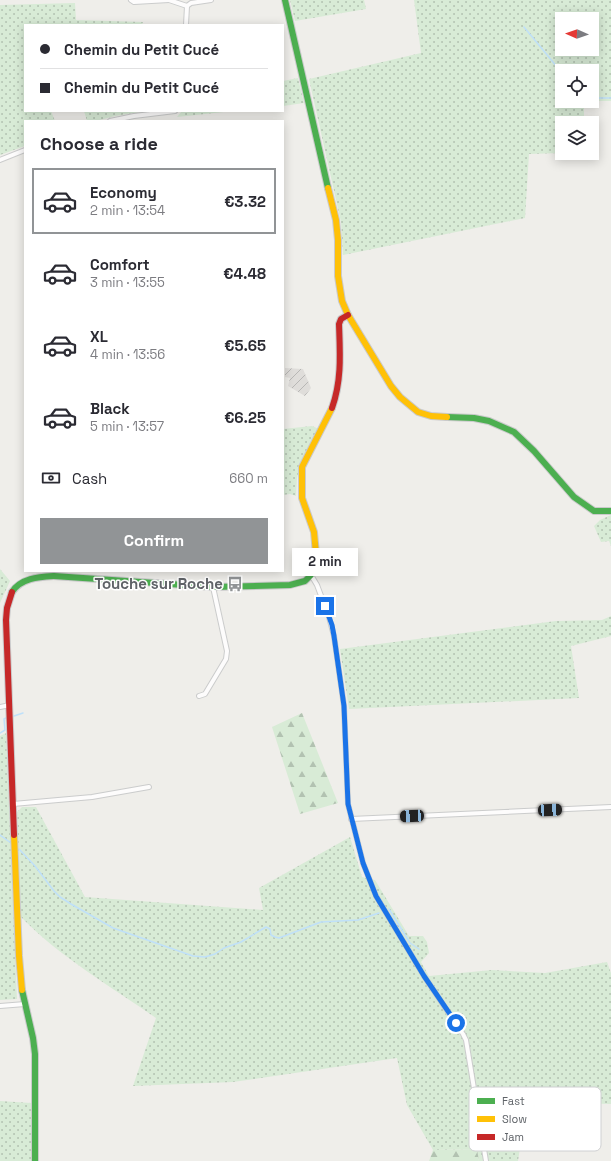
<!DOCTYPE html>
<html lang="en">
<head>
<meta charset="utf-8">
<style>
	body { margin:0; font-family:"Space Grotesk",sans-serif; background:#f2f2f3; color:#2b2b33; height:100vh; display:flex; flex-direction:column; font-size:15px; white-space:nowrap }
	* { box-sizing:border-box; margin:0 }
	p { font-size:13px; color:#7c7c81 }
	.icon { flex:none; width:22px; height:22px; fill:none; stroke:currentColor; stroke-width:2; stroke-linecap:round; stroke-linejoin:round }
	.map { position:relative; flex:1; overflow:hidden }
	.drawer { position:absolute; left:24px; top:120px; width:260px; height:452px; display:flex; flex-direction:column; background:#fff; border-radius:0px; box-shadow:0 2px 10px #0003 }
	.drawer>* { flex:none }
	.top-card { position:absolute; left:24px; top:24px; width:260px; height:88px; border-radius:0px; box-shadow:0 2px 10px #0003; display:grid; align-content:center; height:88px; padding:0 16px; background:#fff }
	.needle { width:26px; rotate:272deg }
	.fabs { position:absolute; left:555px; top:12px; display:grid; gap:8px }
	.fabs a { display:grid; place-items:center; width:44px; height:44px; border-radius:0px; background:#fff; box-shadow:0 2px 10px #0003; font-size:20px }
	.end { position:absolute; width:18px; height:18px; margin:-9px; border:5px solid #1a73e8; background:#fff; box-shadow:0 0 0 2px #fff }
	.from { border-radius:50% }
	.bubble { position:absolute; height:28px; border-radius:0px; background:#fff; box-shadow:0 2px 10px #0003; font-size:13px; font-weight:700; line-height:28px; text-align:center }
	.car { position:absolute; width:12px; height:24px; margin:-12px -6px; border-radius:5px; box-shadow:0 0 3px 1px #0007; background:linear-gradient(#222 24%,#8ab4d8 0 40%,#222 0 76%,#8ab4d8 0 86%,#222 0) }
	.top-card b { display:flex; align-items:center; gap:14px; height:38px; font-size:15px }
	.top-card b+b { border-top:1px solid #e1e1e2 }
	.top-card i { width:10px; height:10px; background:#2b2b33 }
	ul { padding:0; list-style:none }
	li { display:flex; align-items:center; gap:12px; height:66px; margin:0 8px 6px; padding:0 8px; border:2px solid transparent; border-radius:0px }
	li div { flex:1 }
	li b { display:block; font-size:15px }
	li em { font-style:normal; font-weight:700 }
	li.selected { border-color:#919496 }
	li>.icon { width:36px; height:36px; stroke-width:1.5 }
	h2 { padding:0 16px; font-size:18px; line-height:48px }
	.pay { display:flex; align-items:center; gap:10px; height:44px; padding:0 16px; font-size:15px }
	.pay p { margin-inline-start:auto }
	.cta { display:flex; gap:8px; margin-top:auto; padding:8px 16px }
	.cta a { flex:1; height:46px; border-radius:0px; background:#919496; color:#fff; font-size:16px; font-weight:700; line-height:46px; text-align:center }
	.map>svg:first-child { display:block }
</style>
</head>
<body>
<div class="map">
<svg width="611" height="1161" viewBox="0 0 611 1161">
	<defs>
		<pattern id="industrial-furrows" width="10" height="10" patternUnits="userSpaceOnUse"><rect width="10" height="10" fill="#dfddda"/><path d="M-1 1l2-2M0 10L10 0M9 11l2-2" fill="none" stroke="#b8b7b5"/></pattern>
		<pattern id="grass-dots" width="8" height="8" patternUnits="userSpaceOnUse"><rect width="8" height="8" fill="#d8ebd6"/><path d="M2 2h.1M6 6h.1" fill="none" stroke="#b2c2b1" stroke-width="1.8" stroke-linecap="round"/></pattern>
		<pattern id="forest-firs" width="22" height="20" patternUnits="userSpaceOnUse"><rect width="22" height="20" fill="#d8ebd6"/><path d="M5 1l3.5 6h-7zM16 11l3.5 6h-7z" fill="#b2c2b1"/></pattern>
	</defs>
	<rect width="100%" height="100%" fill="#efeeea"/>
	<path fill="url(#industrial-furrows)" d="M285,368L303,369L311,388L305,396L288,386L290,378L285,377Z"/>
	<g fill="url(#grass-dots)" fill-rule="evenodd">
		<path d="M290,0H364L366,9L295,21Z"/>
		<path d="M414,0H611V101H584V123H562V153L529,154L525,218L343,255L341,222L309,79L421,53ZM562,19H592V49H562ZM562,71H592V101H562Z"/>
		<path d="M75,3L76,20L143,22L142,25H25V111H51L55,121H25V146L0,155V5Z"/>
		<path d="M298,78L304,103L283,106V81Z"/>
		<path d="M84,111H145L115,116L96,121H87Z"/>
		<path d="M182,111H233L177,117Z"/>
		<path d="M312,426L319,429L301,462L297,478L296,496L290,494L283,495V429Z"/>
		<path d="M611,515V546L609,541L601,542L594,526L600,520Z"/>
		<path d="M0,569L10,581L0,603Z"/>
		<path d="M611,616V636L571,646L579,698L349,709L340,649L556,621L602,620Z"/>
		<path d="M6,733L17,999L0,1000V736Z"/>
		<path d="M22,807H36L85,897L263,910L259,888L350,837L362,877L375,880L409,936H423L427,942L429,953L421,962L429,976L492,970L545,973L607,962L611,973V1104L527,1102L518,1161H479L477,1149L433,1150L407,1105L397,1058L233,1082L133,1086L156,1018C110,986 60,957 21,917L17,812Z"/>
		<path d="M0,1101L31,1103V1161H0Z"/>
	</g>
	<g fill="url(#forest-firs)">
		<path d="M302,713L338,803L300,814L272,727Z"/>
		<path d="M477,1149L479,1161H429L433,1150Z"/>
	</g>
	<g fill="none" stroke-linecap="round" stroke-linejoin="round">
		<g stroke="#bfe0f9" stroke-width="1.5">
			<path d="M524,27L562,73"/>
			<path d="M592,98H611"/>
			<path d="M14,716L23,713"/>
			<path d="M0,733L5,730L4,719L6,718"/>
			<path d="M0,835L11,843"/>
			<path d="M19,849L35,866L54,891L60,897L71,904L113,928L193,956L205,957L215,954L224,948L241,942L266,927L270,929L271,935L275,937L279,938L321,922L358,920L379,913"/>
			<path d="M389,909L410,943L419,949"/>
		</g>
		<g stroke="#cbcccc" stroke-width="6">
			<g id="street">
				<path d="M131,0L134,2L169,0"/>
				<path d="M169,0L187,6"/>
				<path d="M187,6L191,3L211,0"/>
				<path d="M186,25L187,6"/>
				<path d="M110,121L134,116L175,111"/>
				<path d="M0,160L25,150"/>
				<path d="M311,575L317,585L329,617L334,636L344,706L348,804L363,863L376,896L424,976L463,1034L466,1040L486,1161"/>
				<path d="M199,696L205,694L226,659L227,651L213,587"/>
				<path d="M0,707L10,705"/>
				<path d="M13,804L92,797L149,787"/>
				<path d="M351,819L611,807"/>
				<path d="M0,1006L25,1004"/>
			</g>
		</g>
		<g stroke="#cacacb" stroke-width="8">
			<g id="fast">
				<path d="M285,0L328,188"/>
				<path d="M447,417L474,418L489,421L514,432L534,451L574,497L594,511H611"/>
				<path d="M12,592C21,578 39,577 54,576L213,587L290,585L305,581L311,575L313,570"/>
				<path d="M22,990L33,1038L35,1054V1161"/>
			</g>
		</g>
		<g stroke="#cacacb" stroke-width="8">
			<g id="slow">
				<path d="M328,188L336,220L338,240V276L342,301L348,315L391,386L400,397L418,412L431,416L447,417"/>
				<path d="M313,570L316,554L314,532L302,498V467L332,408"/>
				<path d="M14,835L19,956L22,990"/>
			</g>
		</g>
		<g stroke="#cacacb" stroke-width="8">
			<g id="jam">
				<path d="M332,408C342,380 340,353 339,324L341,319L348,315"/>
				<path d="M12,592L7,608L6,620L14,835"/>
			</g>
		</g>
		<use href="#street" stroke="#fdfcfc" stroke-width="4"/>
		<use href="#fast" stroke="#4caf50" stroke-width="6"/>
		<use href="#slow" stroke="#ffc107" stroke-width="6"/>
		<use href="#jam" stroke="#c62828" stroke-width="6"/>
	</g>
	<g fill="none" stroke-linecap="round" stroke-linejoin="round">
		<path stroke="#1a73e8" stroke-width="5" d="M325,606L332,625L334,636L344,706L348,804L363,863L376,896L424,976L456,1023"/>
	</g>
	<defs>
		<g id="bus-bare" transform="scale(1.2)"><path d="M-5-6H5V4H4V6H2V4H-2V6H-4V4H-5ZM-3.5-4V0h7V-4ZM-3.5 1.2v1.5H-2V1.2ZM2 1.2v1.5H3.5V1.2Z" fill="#919496" stroke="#fff" stroke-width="2.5" paint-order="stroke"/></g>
	</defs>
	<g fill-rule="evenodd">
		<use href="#bus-bare" x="235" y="584"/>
	</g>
	<g text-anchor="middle" stroke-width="3" stroke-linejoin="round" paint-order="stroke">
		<g font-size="15" font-weight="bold" fill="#5f6368" stroke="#fff" text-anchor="end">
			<text x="223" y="589">Touche sur Roche</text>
		</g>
	</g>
	<rect x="469" y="1087" width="132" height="64" rx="6" fill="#fff" stroke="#cfd0d2" stroke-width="1"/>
	<rect x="477" y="1098" width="18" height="6" fill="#4caf50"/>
	<rect x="477" y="1116" width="18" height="6" fill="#ffc107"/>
	<rect x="477" y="1134" width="18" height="6" fill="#c62828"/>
	<g font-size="11" fill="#5f6368">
		<text x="502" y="1105">Fast</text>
		<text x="502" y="1123">Slow</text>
		<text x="502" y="1141">Jam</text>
	</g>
</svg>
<div class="fabs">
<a><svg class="needle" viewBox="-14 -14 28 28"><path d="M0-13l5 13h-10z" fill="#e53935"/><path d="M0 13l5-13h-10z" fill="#7c7c81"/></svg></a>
<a><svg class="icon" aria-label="locate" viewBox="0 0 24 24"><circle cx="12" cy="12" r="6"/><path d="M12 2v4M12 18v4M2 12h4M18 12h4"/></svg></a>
<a><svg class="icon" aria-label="layers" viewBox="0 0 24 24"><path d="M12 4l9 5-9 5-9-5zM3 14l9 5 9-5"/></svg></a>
</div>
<i class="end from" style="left:456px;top:1023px"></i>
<i class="end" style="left:325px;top:606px"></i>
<div class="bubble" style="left:292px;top:548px;width:66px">2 min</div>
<i class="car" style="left:550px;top:810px;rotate:87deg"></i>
<i class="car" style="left:412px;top:816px;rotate:267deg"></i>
<div class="top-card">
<b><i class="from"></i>Chemin du Petit Cucé</b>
<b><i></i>Chemin du Petit Cucé</b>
</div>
<section class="drawer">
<h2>Choose a ride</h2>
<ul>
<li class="selected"><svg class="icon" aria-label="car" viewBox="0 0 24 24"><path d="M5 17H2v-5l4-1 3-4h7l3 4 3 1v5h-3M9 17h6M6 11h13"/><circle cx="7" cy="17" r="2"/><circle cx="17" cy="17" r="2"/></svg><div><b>Economy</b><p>2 min · 13:54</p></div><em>€3.32</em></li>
<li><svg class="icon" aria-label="car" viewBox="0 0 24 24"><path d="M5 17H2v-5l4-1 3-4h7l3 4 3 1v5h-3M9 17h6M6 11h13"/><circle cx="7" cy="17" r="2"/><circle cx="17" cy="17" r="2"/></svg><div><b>Comfort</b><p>3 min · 13:55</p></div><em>€4.48</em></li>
<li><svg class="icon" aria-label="car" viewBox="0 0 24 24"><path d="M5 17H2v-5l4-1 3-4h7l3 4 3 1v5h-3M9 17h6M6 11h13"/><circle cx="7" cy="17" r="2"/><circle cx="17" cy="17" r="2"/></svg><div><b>XL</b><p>4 min · 13:56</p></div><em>€5.65</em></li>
<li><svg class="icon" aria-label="car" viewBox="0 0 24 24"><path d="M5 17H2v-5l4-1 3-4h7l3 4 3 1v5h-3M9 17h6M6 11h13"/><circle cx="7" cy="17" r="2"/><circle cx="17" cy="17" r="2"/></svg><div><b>Black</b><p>5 min · 13:57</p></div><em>€6.25</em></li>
</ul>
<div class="pay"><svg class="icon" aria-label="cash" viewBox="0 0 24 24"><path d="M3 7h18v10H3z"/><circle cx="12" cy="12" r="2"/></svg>Cash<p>660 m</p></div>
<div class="cta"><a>Confirm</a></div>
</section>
</div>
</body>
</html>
